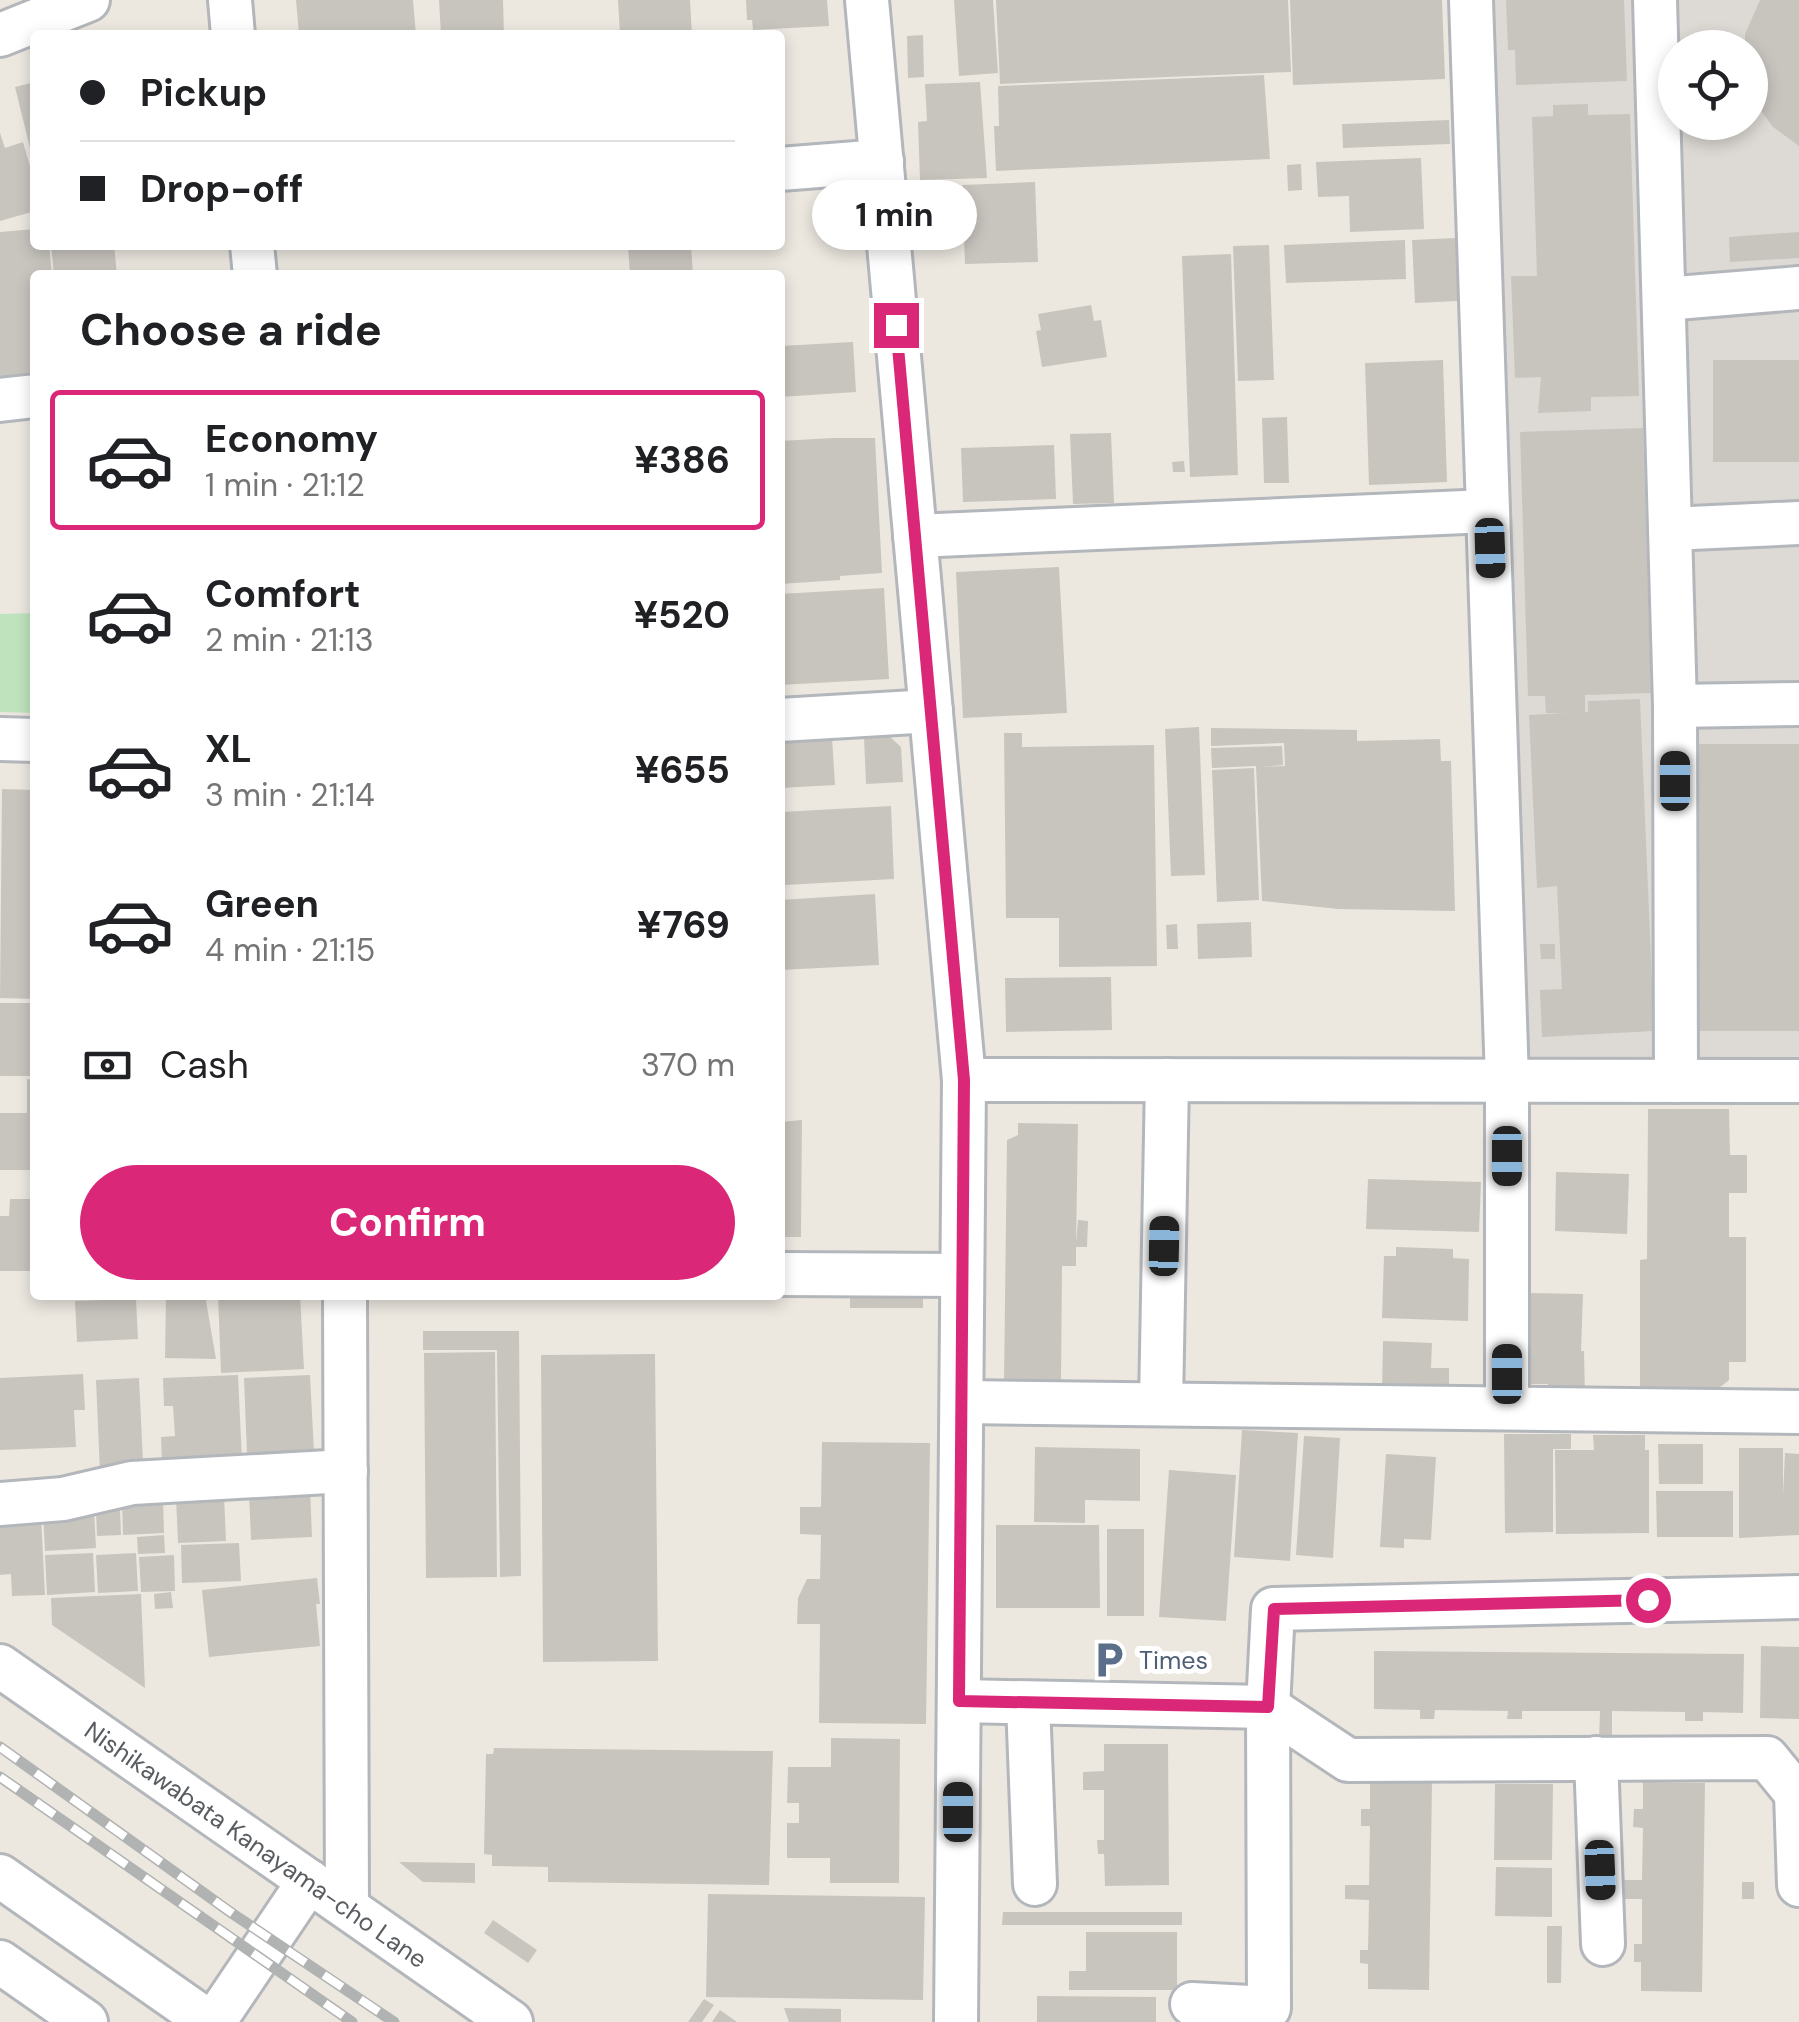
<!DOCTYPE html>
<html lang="en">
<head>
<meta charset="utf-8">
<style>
	body { margin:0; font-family:"DM Sans",sans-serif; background:#f2f2f2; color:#202124; height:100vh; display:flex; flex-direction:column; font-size:38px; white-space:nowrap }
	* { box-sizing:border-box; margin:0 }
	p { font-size:32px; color:#757577 }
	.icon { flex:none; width:55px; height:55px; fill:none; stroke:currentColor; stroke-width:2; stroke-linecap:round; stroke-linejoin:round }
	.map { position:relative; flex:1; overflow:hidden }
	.details { position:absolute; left:30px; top:270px; width:755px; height:1030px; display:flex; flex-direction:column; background:#fff; border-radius:10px; box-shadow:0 5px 15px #0003 }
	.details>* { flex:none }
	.banner { position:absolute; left:30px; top:30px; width:755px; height:220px; border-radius:10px; box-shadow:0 5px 15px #0003; display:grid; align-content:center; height:220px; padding:0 50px; background:#fff }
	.buttons { position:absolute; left:1658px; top:30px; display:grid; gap:20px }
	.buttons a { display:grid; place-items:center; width:110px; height:110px; border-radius:50%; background:#fff; box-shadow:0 5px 15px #0003; font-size:50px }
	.end { position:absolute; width:45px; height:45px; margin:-22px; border:12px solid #db2777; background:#fff; box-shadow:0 0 0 5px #fff }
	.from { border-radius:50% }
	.bubble { position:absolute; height:70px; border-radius:35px; background:#fff; box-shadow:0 5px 15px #0003; font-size:32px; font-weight:700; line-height:70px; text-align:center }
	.car { position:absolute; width:30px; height:60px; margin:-30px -15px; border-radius:12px; box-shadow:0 0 8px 2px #0007; background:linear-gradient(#222 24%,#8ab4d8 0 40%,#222 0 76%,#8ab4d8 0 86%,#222 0) }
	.banner b { display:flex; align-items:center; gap:35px; height:95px; font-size:38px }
	.banner b+b { border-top:2px solid #e0e0e0 }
	.banner i { width:25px; height:25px; background:#202124 }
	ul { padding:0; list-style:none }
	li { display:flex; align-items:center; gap:30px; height:140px; margin:0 20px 15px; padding:0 30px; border:5px solid transparent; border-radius:10px }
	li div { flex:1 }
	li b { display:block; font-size:38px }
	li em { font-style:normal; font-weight:700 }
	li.on { border-color:#db2777 }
	li>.icon { width:90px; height:90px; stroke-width:1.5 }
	h2 { padding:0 50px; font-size:45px; line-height:120px }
	.pay { display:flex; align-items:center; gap:25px; height:110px; padding:0 50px; font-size:38px }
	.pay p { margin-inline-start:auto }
	.cta { display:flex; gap:20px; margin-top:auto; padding:20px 50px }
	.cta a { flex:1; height:115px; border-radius:60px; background:#db2777; color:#fff; font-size:40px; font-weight:700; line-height:115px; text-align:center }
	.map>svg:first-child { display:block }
</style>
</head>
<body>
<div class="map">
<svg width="1799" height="2022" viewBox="0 0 1799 2022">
	<rect width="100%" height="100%" fill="#ece8e0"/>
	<path fill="#dddad5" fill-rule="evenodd" d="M1485,0H1799V1062L1526,1063ZM1675,48H1750V122H1675Z"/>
	<path fill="#bfe3bd" d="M35,613V713L0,712V614Z"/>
	<g fill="#c8c5bf">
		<path d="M296,0H413L416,35H299Z"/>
		<path d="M439,0H503L504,35H441Z"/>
		<path d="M618,0H690L692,35H620Z"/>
		<path d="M746,0H827L829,26L753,30L752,20H747Z"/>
		<path d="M954,0H993L998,73L959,76Z"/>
		<path d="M996,0H1288L1291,72L1000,84Z"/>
		<path d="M1290,0H1442L1445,79L1293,85Z"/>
		<path d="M1506,0H1624L1627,81L1516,85L1515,50H1508Z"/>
		<path d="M1760,0H1799V146L1773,127L1753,100L1750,88V48H1745V34Z"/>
		<path d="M923,35L924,77L908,78L907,36Z"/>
		<path d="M1264,75L1270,159L996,171L994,126H999L998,86Z"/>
		<path d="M35,82V163L34,164L15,87Z"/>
		<path d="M980,82L987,178L920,180L918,122L927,121L925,84Z"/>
		<path d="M1588,104V115L1630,114L1639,396L1591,397V411L1538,413L1541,377L1515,378L1511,276H1537L1532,117L1553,116V105Z"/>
		<path d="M1449,120L1450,144L1343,148L1342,124Z"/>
		<path d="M0,133L5,148L23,142L35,184V211L0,221Z"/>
		<path d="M1421,158L1424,229L1350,232L1349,196L1318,197L1316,162Z"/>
		<path d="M1301,164L1302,190L1288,191L1287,165Z"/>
		<path d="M1035,182L1038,262L965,264L963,214L941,215L940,193L963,192L962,185Z"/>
		<path d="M35,229V245H49L52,275H35V378L0,381V232Z"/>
		<path d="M1799,232V258L1730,262L1729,237Z"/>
		<path d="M1456,238L1458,301L1415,303L1412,240Z"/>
		<path d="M1405,240L1406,279L1286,283L1284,245Z"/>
		<path d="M51,245H114L117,275H54Z"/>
		<path d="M628,245H691L693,275H630Z"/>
		<path d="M1269,245L1274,380L1238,381L1233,246Z"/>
		<path d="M1231,254L1238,475L1190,477L1182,256Z"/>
		<path d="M1091,305L1094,321L1101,320L1107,357L1042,367L1036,331L1041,330L1038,314Z"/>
		<path d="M853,342L856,392L780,397V346Z"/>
		<path d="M1443,360L1447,482L1369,485L1365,363Z"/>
		<rect x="1713" y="360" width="86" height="102"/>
		<path d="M1287,417L1289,483H1264L1262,418Z"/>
		<path d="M1643,428L1651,693L1585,695V712H1588V701L1640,699L1654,1031L1542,1037L1540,990L1562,989L1557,886L1537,888L1529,715L1566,713H1546L1545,696H1528L1520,432Z"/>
		<path d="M1111,433L1114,503L1073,504L1070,434Z"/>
		<path d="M833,438H875L882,573L840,576V580L780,584V441Z"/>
		<path d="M1054,445L1056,499L963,502L961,448Z"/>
		<path d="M1184,461L1185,472H1173L1172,462Z"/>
		<path d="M1059,567L1067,713L963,718L956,572Z"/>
		<path d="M884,588L889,679L780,685V594Z"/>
		<path d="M1199,727L1205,875L1171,876L1165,729Z"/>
		<path d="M1211,728L1357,730V741L1440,739L1441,761H1451L1455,911L1338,909L1262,901L1256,766L1212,768L1211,748L1282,746L1283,765L1260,767L1285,766L1284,743L1211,746Z"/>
		<path d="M1004,733H1022V747L1154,745L1157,966L1059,967V918H1006Z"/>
		<path d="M889,736L901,747L903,782L866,784L864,737Z"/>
		<path d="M832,737L835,785L780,788V740Z"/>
		<rect x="1697" y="744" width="102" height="287"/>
		<path d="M1254,768L1259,900L1217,902L1212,770Z"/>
		<path d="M2,789L35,790V999L0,998Z"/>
		<path d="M891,806L894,879L785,885L781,812Z"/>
		<path d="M875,894L879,965L780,970V900Z"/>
		<path d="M1251,922L1252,957L1198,959L1197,924Z"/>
		<path d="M1177,924L1178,949H1167L1166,925Z"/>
		<path d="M1540,944H1555V959H1541Z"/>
		<path d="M1111,977L1112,1030L1006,1032L1005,978Z"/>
		<rect x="0" y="1003" width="35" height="73"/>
		<path d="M27,1079L35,1080V1170H0V1113H27Z"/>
		<path d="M1648,1109H1729L1730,1155H1747V1193H1729V1237H1746V1362H1729V1380L1709,1396H1640V1260L1647,1259Z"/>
		<path d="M802,1120L801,1237H780V1122Z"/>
		<path d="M1018,1123L1078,1124L1076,1243L1078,1220L1088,1221L1087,1247H1076V1266H1062L1061,1382H1004L1007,1140L1018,1135Z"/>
		<path d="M1556,1172L1629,1174L1627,1234L1555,1231Z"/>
		<path d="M1368,1179L1481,1182L1479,1232L1366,1229Z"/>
		<path d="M10,1199H35V1271H0V1216H9Z"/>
		<path d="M1396,1247L1453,1249V1258L1469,1259L1468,1321L1382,1318L1384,1256H1396Z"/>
		<path d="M1530,1293L1583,1294L1581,1351H1584L1585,1396H1548V1384H1529Z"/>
		<rect x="850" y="1294" width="73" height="14"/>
		<path d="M166,1295H205L216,1359L165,1358Z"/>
		<path d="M218,1295H300L304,1369L221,1373Z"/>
		<path d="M136,1299L138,1339L77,1342L75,1301Z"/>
		<path d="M423,1331H519L521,1576L500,1577L497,1350H423Z"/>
		<path d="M1383,1341L1432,1343L1431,1368H1449V1393L1382,1391Z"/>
		<path d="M495,1352L497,1577L426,1578L424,1353Z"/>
		<path d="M655,1354L658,1661L543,1662L541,1355Z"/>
		<path d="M83,1374L85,1410H74L76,1447L0,1450V1378Z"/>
		<path d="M238,1375L242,1461L162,1464L161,1437L175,1436L173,1406H164L163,1378Z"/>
		<path d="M310,1375L314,1452L247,1454L244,1378Z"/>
		<path d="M139,1378L143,1462L110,1464L111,1473H100L96,1380Z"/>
		<path d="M1242,1430L1298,1433L1290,1561L1234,1557Z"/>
		<path d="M1504,1434H1571V1449H1553V1532L1505,1533Z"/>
		<path d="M1593,1435H1645V1450H1649V1533L1556,1534L1555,1450H1594Z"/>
		<path d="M1304,1436L1340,1438L1333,1558L1296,1555Z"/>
		<path d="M822,1442L930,1443L926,1724L819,1723L820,1624H797L798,1598L807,1579H820L821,1535L800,1534V1507H821Z"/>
		<path d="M1658,1444H1703V1484H1659Z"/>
		<path d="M1035,1447L1140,1449V1501L1085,1500V1523L1034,1522Z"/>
		<path d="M1739,1448H1783V1495L1785,1453L1799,1454V1535L1739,1538Z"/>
		<path d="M1386,1454L1436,1457L1431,1540L1404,1539V1548L1380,1547Z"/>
		<path d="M1169,1470L1236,1475L1226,1621L1159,1617Z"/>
		<path d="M310,1488L312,1537L251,1540L249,1491Z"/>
		<path d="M1656,1491H1733V1537H1657Z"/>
		<path d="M224,1495L226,1541L178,1543L176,1496Z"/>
		<path d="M163,1500L164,1533L123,1535L122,1501Z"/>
		<path d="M120,1509L121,1535L97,1536L96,1510Z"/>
		<path d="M94,1511L96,1548L45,1551L43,1513Z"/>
		<path d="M41,1516L45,1595L12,1596L11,1574L0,1575V1518Z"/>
		<path d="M996,1525H1099L1100,1608H996Z"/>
		<rect x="1107" y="1529" width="37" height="87"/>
		<path d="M164,1535L165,1553L138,1554L137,1537Z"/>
		<path d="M239,1543L241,1581L182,1583L181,1545Z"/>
		<path d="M93,1553L95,1592L47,1595L45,1555Z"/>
		<path d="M136,1553L138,1591L98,1593L96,1555Z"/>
		<path d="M174,1555L175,1591L141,1592L139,1557Z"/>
		<path d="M317,1578L320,1604H316L320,1646L209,1657L202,1590Z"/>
		<path d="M171,1592L173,1608L155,1609L154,1594Z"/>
		<path d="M141,1594L145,1688L52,1625L51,1598Z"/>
		<path d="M1761,1646L1799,1647V1719L1760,1718Z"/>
		<path d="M1374,1651L1744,1654L1743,1713L1703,1712V1721H1685V1712L1612,1711V1741H1599L1600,1711H1522V1719H1507L1508,1711L1435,1710L1434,1719H1420V1710L1374,1709Z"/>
		<path d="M831,1738L900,1739L899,1883H830V1858H787V1823H799V1803H787L788,1767H831Z"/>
		<path d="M1104,1744H1168L1169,1885L1105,1886L1104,1854H1098L1097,1840H1104V1790H1083V1772L1104,1771Z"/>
		<path d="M494,1748L773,1751L769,1885L548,1882V1867L492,1866V1855L484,1854L486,1754H493Z"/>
		<path d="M1370,1781L1432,1782L1429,1990L1368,1989V1964L1360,1963V1950H1368L1369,1900L1345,1899V1885H1369L1370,1826H1361V1809H1370Z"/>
		<path d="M1643,1782L1705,1783L1702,1992L1641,1991V1962H1634V1944H1642V1899H1623V1880H1642L1643,1828L1633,1827L1634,1809H1643Z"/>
		<path d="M1495,1784H1553L1552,1860H1494Z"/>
		<path d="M399,1862L475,1863V1883L423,1882Z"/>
		<path d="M1496,1867L1552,1868V1917L1495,1916Z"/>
		<rect x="1742" y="1882" width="12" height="17"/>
		<path d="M708,1894L925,1897L923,2000L706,1997Z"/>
		<path d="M1003,1912H1182V1925H1002Z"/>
		<path d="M493,1920L537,1950L528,1963L484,1933Z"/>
		<path d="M1547,1926H1562L1561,1983H1547Z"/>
		<path d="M1086,1932H1177V1990H1069V1971H1086Z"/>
		<path d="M1037,1996L1156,1997V2022H1037Z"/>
		<path d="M704,1999L714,2005L702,2022H688Z"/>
		<path d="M784,2008L841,2009V2022H789Z"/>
		<path d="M720,2010L737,2022H712Z"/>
	</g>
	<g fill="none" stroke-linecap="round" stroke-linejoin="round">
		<g stroke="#b3b7bb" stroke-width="48">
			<g id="minor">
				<path d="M230,0L233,35"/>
				<path d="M867,0L964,1080L956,2022"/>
				<path d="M1471,0L1507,1080V1408"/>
				<path d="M1655,0L1675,706L1676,1081"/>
				<path d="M0,35L88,0"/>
				<path d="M780,169L882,161"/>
				<path d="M252,245L255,275"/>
				<path d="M1664,299L1799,288"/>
				<path d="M0,400L35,396"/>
				<path d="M1670,529L1799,523"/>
				<path d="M915,536L1488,511"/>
				<path d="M1675,706L1799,704"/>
				<path d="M780,720L931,711"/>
				<path d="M0,739L35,740"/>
				<path d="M964,1080L1799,1081"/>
				<path d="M780,1274L962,1275"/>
				<path d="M345,1295L347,1907"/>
				<path d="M962,1402L1799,1412"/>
				<path d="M1161,1404L1167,1080"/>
				<path d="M0,1504L63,1499L132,1483L346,1471"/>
				<path id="s1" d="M0,1666L511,2022"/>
				<path d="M959,1701L1268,1707L1348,1760L1767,1758L1799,1797"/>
				<path d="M1028,1703L1035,1884"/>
				<path d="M1596,1758L1603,1944"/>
				<path d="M1796,1793L1799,1885"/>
				<path d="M0,1876L209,2022"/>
				<path d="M0,1962L86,2022"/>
				<path d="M1192,2004L1269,2008L1268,1707L1273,1609L1799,1597"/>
				<path d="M214,2022L309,1881"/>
			</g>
		</g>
		<use href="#minor" stroke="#fff" stroke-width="42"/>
		<g stroke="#b1b2b2" stroke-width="11">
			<g id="rail">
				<path d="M0,1747L233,1914L394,2022"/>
				<path d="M0,1777L352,2022"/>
			</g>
		</g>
		<use href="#rail" stroke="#fff" stroke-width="8" stroke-dasharray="22" stroke-linecap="butt"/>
	</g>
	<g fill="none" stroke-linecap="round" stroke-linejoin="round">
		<path stroke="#db2777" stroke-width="12" d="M896,325L964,1080L959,1701L1268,1707L1274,1609L1648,1600"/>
	</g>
	<defs>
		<g id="parking-bare" transform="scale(3)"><path d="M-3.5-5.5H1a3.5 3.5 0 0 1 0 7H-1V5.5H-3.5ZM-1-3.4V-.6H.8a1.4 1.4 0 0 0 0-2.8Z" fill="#5c6f8a" stroke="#fff" stroke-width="2.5" paint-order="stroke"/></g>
	</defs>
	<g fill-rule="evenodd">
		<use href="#parking-bare" x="1109" y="1660"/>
	</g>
	<g text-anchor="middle" stroke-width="10" stroke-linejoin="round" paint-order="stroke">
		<g font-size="25" fill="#4e5e75" stroke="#fff" text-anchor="start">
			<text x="1139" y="1669">Times</text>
		</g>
		<g font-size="25" fill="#595d61" stroke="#fff">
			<text dy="9" stroke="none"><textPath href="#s1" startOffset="312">Nishikawabata Kanayama-cho Lane</textPath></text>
		</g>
	</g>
</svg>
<div class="buttons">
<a><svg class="icon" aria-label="locate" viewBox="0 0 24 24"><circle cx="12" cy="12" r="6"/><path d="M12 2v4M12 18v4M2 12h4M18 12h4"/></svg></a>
</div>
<i class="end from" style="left:1648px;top:1600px"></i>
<i class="end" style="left:896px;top:325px"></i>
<div class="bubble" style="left:812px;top:180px;width:165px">1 min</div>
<i class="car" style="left:1490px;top:548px;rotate:178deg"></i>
<i class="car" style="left:1675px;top:781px;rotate:0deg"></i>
<i class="car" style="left:1507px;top:1156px;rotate:180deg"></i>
<i class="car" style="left:1164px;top:1246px;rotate:1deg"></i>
<i class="car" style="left:1507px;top:1374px;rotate:0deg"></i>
<i class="car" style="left:958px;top:1812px;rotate:0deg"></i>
<i class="car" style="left:1600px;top:1870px;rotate:178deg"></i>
<div class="banner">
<b><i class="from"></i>Pickup</b>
<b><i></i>Drop-off</b>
</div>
<section class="details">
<h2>Choose a ride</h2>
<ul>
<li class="on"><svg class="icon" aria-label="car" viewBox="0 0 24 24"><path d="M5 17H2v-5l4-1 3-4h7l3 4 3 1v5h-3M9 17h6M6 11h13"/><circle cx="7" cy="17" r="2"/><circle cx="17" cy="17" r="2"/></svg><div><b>Economy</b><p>1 min · 21:12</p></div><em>¥386</em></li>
<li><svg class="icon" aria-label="car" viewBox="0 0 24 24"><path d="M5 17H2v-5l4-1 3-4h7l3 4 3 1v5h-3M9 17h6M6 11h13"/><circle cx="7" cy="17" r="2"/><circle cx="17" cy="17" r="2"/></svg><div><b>Comfort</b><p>2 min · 21:13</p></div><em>¥520</em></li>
<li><svg class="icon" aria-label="car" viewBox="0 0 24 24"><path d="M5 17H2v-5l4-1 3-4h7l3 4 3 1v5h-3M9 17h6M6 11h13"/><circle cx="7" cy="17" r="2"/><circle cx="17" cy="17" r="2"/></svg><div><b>XL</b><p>3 min · 21:14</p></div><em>¥655</em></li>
<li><svg class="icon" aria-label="car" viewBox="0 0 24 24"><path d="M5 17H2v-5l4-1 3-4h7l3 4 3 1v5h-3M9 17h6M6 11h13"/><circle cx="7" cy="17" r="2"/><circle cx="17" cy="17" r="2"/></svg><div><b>Green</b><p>4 min · 21:15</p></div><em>¥769</em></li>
</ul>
<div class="pay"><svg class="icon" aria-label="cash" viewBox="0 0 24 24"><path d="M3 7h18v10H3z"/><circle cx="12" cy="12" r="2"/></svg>Cash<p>370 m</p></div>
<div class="cta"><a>Confirm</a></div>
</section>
</div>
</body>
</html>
